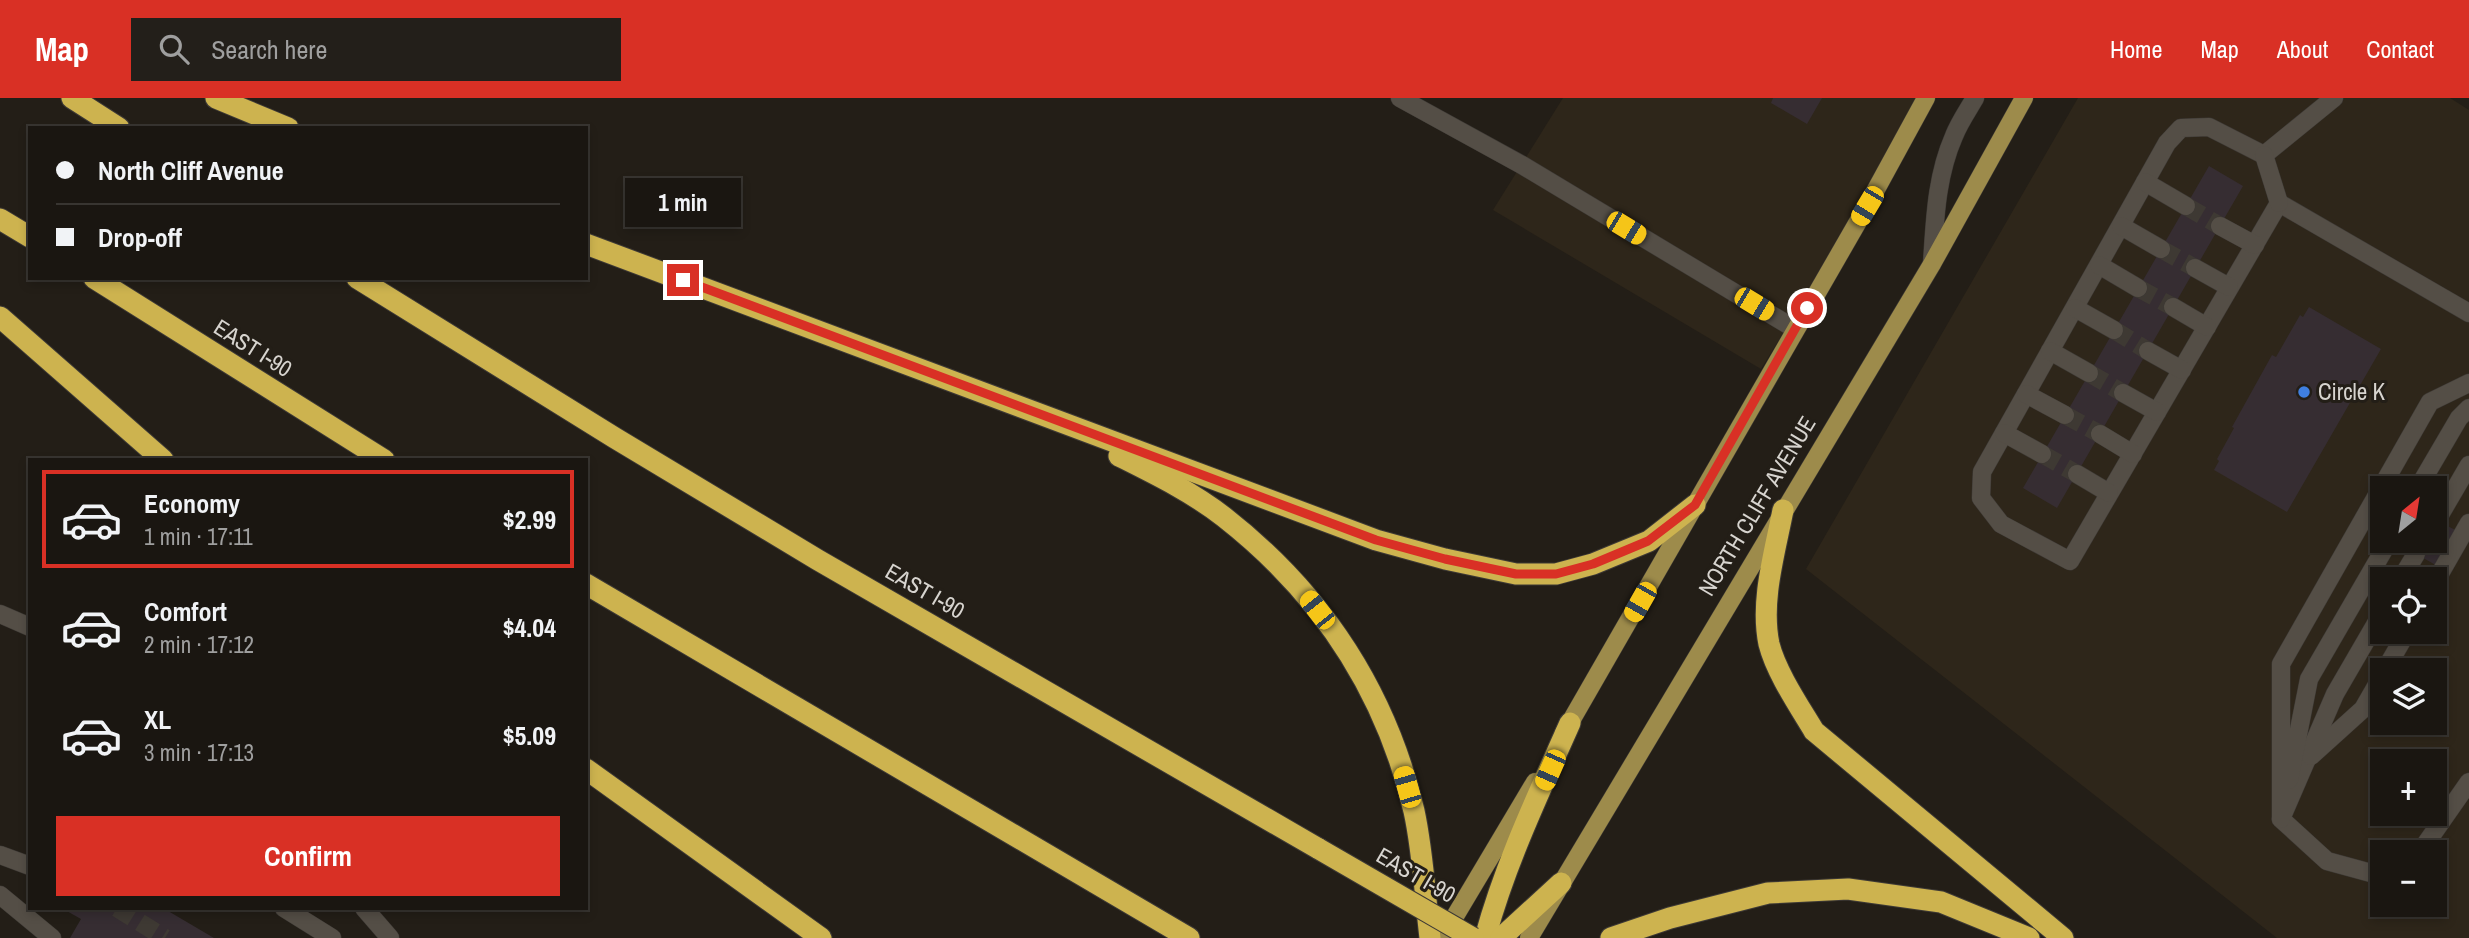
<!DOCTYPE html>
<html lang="en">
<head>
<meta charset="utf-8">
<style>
	body { margin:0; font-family:"Archivo Narrow",sans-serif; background:#231f1a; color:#f1f3f6; height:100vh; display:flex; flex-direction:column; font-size:26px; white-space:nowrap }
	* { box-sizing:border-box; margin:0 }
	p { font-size:23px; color:#9f9f9f }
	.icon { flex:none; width:38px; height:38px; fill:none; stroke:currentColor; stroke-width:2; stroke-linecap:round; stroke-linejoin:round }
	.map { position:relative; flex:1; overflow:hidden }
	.panel { position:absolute; left:28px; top:360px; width:560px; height:452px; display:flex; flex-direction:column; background:#1a1611; border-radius:0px; box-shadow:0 4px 10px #0003,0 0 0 2px #383531 }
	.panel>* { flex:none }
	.hud { position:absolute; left:28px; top:28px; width:560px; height:154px; border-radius:0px; box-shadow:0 4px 10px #0003,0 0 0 2px #383531; display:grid; align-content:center; height:154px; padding:0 28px; background:#1a1611 }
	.needle { width:46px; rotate:30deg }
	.fabs { position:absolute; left:2370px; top:378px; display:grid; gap:14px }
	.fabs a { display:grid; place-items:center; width:77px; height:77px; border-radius:0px; background:#1a1611; box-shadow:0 4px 10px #0003,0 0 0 2px #383531; font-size:35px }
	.end { position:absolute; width:32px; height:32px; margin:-16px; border:9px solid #d93025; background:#fff; box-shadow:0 0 0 4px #fff }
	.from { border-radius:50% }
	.bubble { position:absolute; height:49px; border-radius:0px; background:#1a1611; box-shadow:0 4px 10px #0003,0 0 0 2px #383531; font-size:23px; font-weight:800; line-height:49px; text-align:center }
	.car { position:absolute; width:21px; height:42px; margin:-21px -10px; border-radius:9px; box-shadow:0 0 5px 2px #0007; background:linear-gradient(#f5c518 24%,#345 0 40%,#f5c518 0 76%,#345 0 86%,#f5c518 0) }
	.hud b { display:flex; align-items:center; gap:24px; height:66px; font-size:26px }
	.hud b+b { border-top:2px solid #383531 }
	.hud i { width:18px; height:18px; background:#f1f3f6 }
	ul { padding:12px 0 0; list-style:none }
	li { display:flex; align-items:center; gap:21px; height:98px; margin:0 14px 10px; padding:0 14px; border:4px solid transparent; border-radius:0px }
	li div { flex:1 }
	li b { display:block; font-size:26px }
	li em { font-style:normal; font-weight:800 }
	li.active { border-color:#d93025 }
	li>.icon { width:63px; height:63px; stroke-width:1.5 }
	.button { display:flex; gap:14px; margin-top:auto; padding:14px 28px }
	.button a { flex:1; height:80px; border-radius:0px; background:#d93025; color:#fff; font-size:28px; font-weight:800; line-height:80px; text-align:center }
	header { display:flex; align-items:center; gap:42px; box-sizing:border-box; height:98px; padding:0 35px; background:#d93025; color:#fff }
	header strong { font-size:33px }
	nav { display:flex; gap:38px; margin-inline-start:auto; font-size:24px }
	.search { width:490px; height:63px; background:#231f1a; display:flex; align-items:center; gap:18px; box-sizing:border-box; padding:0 24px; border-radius:0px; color:#9f9f9f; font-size:26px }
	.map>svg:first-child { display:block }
</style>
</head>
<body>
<header>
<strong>Map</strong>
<div class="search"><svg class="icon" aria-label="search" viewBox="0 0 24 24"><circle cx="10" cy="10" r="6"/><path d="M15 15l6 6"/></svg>Search here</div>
<nav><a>Home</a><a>Map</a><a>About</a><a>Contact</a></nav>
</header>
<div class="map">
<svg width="2469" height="840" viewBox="0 0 2469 840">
	<rect width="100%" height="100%" fill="#231e17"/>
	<g fill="#2e261a" fill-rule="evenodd">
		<path d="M1563,0H1929L1761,271L1493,112Z"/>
		<path d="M2078,0H2450L2469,12V840H2277L1806,471ZM2382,390H2434V443H2382ZM2382,481H2434V534H2382ZM2382,572H2434V625H2382ZM2382,663H2434V716H2382ZM2382,754H2434V807H2382Z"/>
	</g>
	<g fill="#362d32">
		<path d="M1773,0H1822L1807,26L1771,5Z"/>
		<path d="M2209,68L2243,88L2057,410L2023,390Z"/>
		<path d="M2309,209L2381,251L2287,414L2214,372L2219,363L2217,361L2234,330L2232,329L2272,257L2276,259L2300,217L2303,219Z"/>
		<path d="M2382,394V437L2364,427Z"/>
		<path d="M2434,421L2461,435L2441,470L2393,443H2434Z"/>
		<path d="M66,810H163L214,840H70L81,821L65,812Z"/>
	</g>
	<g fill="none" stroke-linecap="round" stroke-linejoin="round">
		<g stroke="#3e3933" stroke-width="18" stroke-dasharray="18 9" stroke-linecap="butt">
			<path d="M2186,108L2220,128"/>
			<path d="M2161,151L2195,170"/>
			<path d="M2138,190L2173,209"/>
			<path d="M2114,232L2148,253"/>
			<path d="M2089,275L2123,295"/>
			<path d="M2065,317L2100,336"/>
			<path d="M2042,356L2077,376"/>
			<path d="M117,810L165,840"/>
		</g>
		<g stroke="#3d3935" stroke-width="19">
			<g id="minor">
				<path d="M1400,0L1522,67L1795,231"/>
				<path d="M2334,0L2264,57L2209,29L2181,30L2167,45L1982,374L1981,400L2001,426L2070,463L2279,105L2469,215"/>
				<path d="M2264,57L2279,105"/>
				<path d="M2145,84L2186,108"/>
				<path d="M2121,128L2161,151"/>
				<path d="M2220,128L2255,147"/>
				<path d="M1932,166C1935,122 1936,79 1954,38C1959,25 1968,12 1975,0"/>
				<path d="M2099,167L2138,190"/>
				<path d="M2195,170L2229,189"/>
				<path d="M2173,209L2207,229"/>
				<path d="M2075,210L2114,232"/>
				<path d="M2050,253L2089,275"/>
				<path d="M2148,253L2182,272"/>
				<path d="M2123,295L2157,314"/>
				<path d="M2026,296L2065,317"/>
				<path d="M2004,335L2042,356"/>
				<path d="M2100,336L2133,356"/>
				<path d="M2077,376L2109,395"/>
				<path d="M2418,390L2459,320L2469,310"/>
				<path d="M2437,422L2469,367"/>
				<path d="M2401,481L2416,456"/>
				<path d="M2434,486L2469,425"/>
				<path d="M2382,515L2335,596L2281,721L2327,763L2382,778"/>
				<path d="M0,516L30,529"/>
				<path d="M2385,572L2407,534"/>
				<path d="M2311,658L2363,611L2382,578"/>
				<path d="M2289,682L2309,581L2389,443"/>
				<path d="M2281,721V566L2430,304L2469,285"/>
				<path d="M2420,754L2469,684"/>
				<path d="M0,757L30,768"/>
				<path d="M0,797L52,840"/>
				<path d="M284,810L332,840"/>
				<path d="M364,810L390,840"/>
			</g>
		</g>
		<g stroke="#3d3935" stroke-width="19">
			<g id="major">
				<path d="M1564,635L1867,108L1926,0"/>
				<path d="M1442,840L1535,684"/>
				<path d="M1529,840L1932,166L2024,0"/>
			</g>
		</g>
		<g stroke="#3d3935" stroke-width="23">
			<g id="highway">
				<path d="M72,0L119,30"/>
				<path d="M216,0L288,30"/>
				<path d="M0,121L30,139"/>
				<path d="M586,146L1376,442L1445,461L1516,476H1556L1593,466L1649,443L1695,407"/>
				<path d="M94,180L384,362"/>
				<path d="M357,180L615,340L818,462L1319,751"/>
				<path d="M0,219L163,362"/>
				<path d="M1119,358C1155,376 1192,394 1224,419C1321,495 1386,594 1414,713C1423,754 1425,798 1430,840"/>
				<path d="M1783,412C1775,454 1760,503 1769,546C1776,574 1799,608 1814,633L2063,840"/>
				<path d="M586,486L1189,840"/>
				<path d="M586,671L821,840"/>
				<path d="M1485,840C1505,766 1539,695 1570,625"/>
				<path d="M1501,840L1561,785"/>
				<path d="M1611,840L1670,820L1768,795L1848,791L1941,804L2029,840"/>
			</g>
		</g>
		<use href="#minor" stroke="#544e46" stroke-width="18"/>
		<use href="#major" stroke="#9d8b4b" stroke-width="18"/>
		<use href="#highway" stroke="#cdb34f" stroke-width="21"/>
		<g stroke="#3d3935" stroke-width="23" stroke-linecap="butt">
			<path id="highway-bridge" d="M1319,751L1473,840"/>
		</g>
		<use href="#highway-bridge" stroke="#cdb34f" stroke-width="21"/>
	</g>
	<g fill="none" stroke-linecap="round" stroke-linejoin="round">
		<path stroke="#d93025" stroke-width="9" d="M683,182L1376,442L1445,461L1516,476H1556L1593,466L1648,443L1695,407L1807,210"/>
	</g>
	<circle fill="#3f7fe0" stroke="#231e17" stroke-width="2.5" cx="2304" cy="294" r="7"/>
	<g text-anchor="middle" stroke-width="6" stroke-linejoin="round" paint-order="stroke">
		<g font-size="23" fill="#d7d4cf" stroke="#231e17">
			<text transform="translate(253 250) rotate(32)" y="8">EAST I-90</text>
			<text transform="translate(1757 408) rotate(-59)" y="8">NORTH CLIFF AVENUE</text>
			<text transform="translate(925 493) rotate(30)" y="8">EAST I-90</text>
			<text transform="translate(1416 777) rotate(30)" y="8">EAST I-90</text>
		</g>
		<g font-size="23" fill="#d7d4cf" stroke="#231e17" text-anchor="start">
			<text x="2318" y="302">Circle K</text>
		</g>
	</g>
</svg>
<div class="fabs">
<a><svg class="needle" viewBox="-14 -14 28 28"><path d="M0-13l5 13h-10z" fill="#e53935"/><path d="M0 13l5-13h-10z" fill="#9f9f9f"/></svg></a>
<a><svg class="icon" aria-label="locate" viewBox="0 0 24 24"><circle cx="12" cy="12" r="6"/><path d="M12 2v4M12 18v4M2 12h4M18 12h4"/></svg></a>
<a><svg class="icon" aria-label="layers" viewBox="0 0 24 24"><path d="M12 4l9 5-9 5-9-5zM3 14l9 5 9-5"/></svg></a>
<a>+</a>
<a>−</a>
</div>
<i class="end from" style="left:1807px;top:210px"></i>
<i class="end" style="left:683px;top:182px"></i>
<div class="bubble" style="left:625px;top:80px;width:116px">1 min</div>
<i class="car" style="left:1867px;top:108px;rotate:211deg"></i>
<i class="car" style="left:1626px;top:130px;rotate:121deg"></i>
<i class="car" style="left:1754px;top:206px;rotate:121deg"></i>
<i class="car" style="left:1640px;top:504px;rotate:210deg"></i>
<i class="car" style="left:1317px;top:512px;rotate:322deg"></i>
<i class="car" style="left:1550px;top:672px;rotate:204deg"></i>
<i class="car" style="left:1407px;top:689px;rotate:344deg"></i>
<div class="hud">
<b><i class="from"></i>North Cliff Avenue</b>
<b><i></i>Drop-off</b>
</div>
<section class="panel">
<ul>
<li class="active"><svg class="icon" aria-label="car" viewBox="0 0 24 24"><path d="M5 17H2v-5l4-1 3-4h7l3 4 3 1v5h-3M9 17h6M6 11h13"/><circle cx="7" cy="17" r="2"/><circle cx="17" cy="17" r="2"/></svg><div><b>Economy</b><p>1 min · 17:11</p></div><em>$2.99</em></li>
<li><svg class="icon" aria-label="car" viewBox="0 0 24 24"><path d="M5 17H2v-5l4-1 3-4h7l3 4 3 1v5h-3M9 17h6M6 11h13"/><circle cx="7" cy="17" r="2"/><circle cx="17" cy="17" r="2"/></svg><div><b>Comfort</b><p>2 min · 17:12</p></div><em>$4.04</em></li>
<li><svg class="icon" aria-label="car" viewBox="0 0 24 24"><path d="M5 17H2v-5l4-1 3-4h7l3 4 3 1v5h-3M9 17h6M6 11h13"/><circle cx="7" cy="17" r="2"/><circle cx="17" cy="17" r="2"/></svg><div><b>XL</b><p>3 min · 17:13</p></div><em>$5.09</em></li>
</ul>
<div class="button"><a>Confirm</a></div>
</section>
</div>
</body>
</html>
